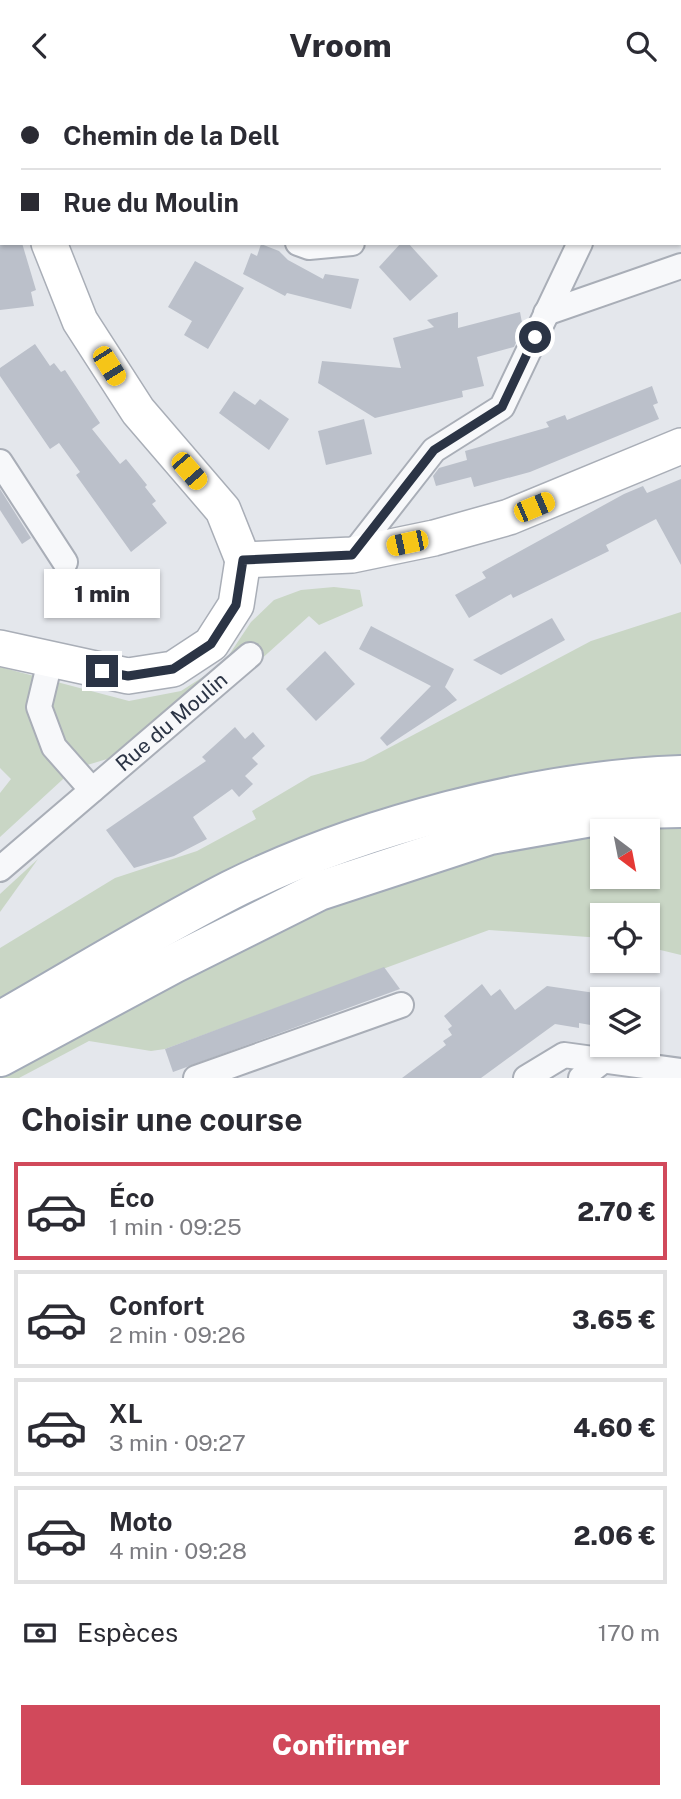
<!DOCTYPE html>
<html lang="fr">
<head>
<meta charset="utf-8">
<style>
	body { margin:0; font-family:"Public Sans",sans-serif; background:#f2f2f3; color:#2b2b33; height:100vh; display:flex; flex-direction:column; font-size:26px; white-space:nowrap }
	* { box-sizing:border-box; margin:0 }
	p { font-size:23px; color:#7c7c81 }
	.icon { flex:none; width:38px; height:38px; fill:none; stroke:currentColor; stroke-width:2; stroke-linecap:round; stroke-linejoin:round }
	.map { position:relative; height:987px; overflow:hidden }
	.details { display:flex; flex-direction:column; background:#fff; flex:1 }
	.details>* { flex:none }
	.hud { position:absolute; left:0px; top:0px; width:682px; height:154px; box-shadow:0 2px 5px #0004; display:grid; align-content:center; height:154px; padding:0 21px; background:#fff }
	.needle { width:46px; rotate:148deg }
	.tools { position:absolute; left:590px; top:728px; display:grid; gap:14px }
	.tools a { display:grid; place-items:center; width:70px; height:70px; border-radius:0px; background:#fff; box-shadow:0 2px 5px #0004; font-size:35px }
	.end { position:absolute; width:32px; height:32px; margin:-16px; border:9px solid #2b3445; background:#fff; box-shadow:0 0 0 4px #fff }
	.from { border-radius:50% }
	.bubble { position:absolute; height:49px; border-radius:0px; background:#fff; box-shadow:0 2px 5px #0004; font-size:23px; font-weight:800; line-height:49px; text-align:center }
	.car { position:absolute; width:21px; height:42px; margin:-21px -10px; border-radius:9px; box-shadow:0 0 5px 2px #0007; background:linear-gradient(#f5c518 24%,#345 0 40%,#f5c518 0 76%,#345 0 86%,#f5c518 0) }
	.hud b { display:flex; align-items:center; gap:24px; height:66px; font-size:26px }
	.hud b+b { border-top:2px solid #e1e1e2 }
	.hud i { width:18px; height:18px; background:#2b2b33 }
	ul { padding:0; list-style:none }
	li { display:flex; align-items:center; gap:21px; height:98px; margin:0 14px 10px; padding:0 7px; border:4px solid #e1e1e2; border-radius:0px }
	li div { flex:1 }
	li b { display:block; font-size:26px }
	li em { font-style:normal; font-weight:800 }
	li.current { border-color:#d1495b }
	li>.icon { width:63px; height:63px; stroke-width:1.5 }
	h2 { padding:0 21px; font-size:32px; line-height:84px }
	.pay { display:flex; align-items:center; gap:18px; height:77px; padding:0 21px; font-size:26px }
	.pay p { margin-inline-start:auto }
	.button { display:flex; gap:14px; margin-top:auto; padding:14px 21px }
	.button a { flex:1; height:80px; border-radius:0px; background:#d1495b; color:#fff; font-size:28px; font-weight:800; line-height:80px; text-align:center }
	header { display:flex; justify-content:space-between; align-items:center; height:91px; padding:0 21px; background:#fff; font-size:32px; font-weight:800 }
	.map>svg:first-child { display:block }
</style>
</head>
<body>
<header><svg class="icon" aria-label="back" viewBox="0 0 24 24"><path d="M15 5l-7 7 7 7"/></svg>Vroom<svg class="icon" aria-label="search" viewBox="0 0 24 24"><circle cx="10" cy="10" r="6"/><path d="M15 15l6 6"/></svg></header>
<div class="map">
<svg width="681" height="987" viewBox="0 0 681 987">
	<rect width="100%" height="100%" fill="#e4e7ec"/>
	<g fill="#c9d6c5" fill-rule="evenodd">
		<path d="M334,496L360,499L363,515L319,534L309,525L258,571L117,665L74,678L0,746V702L11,688L0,677V576L129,610L181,600L223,573L251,531L274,509L301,499Z"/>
		<path d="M681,521V864L648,856V824H602V847L489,839L165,958L151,960L89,950L19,987H0V857L115,787L197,760L256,728L252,720L311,685L364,670L591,550ZM602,740H648V786H602Z"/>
		<path d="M38,768L0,821V803Z"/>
	</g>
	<g fill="#bbc0ca">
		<path d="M0,152H22L36,199L31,201L34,215L0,219Z"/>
		<path d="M401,152H408L438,185L410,210L379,176Z"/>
		<path d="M261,153L279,160L288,169L323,188L325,183L359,188L351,218L287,202L285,205L243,183L251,162L257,165Z"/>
		<path d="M195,170L244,197L208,258L184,244L192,230L168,216Z"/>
		<path d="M458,221V237L520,221L523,237L514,256L477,266L484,295L462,300L463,306L375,327L318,292L322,270L401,277L393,247L434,236L427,229Z"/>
		<path d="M35,253L50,275L54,272L61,281L65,279L100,332L92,338L120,373L126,368L147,394L145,396L156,410L152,413L167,432L131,461L76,384L80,381L59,352L50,358L0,285V277Z"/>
		<path d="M652,295L658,312L653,314L659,328L530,381L474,396L471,386L436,395L433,385L439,377L467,369L465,360L549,336L546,331L565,324L567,329Z"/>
		<path d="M234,300L255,314L260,308L289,328L269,359L219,322Z"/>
		<path d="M364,328L372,363L326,374L318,340Z"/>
		<path d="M681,388V474L656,428L606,454L609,460L513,507L511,503L469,527L455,504L486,487L482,481L624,403L643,395L647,402Z"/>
		<path d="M0,398L31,447L22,453L0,419Z"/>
		<path d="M552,527L565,549L501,584L473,569Z"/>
		<path d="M371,535L454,578L445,596L457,609L387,655L380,647L431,595L359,558Z"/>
		<path d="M325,560L355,593L316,630L286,598Z"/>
		<path d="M235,636L245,648L253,641L265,655L252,667L258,673L245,685L253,693L239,706L232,698L193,726L207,748L174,765L134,777L106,739L206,670L202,666Z"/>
		<path d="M384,876L400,898L173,981L165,958Z"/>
		<path d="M482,893L491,905L500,898L515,919L547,895L602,903V936L579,932V937L555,933L481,987H402L446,954L443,950L452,944L448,938L452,935L444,925Z"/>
	</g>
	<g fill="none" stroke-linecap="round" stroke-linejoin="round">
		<g stroke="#a9aeb7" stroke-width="28">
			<g id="minor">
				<path d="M87,0L88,2"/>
				<path d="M385,0V2"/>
				<path d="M518,2L520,0"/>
				<path d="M651,2L652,0"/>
				<path d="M298,152L309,156L352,152"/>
				<path d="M546,222L681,175"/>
				<path d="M0,371L65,471"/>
				<path d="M352,464L434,359L502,316L580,152"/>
				<path d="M50,570L39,616L54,656L92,699"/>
				<path id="s1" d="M0,778L250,564"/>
				<path d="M196,987L401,914"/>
				<path d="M526,987L564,964L681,980"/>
				<path d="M581,987L604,969"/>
			</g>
		</g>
		<g stroke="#a9aeb7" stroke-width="38">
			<g id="secondary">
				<path d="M15,0V2"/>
				<path d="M49,152L80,230L138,320L223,419L243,469"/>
				<path d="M243,469L352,464L434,447L509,426L681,355"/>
				<path d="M0,557L128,585L173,578L211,553L236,514L243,469"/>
			</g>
		</g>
		<g stroke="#a3abb8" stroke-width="42">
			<g id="primary">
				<path d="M0,930C77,886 153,839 231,799C359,735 538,689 681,684"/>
				<path d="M0,966L173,873L319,800L490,744L637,718L681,717"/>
			</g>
		</g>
		<use href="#minor" stroke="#f7f8fa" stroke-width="24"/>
		<use href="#secondary" stroke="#fff" stroke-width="35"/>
		<use href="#primary" stroke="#fff" stroke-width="38"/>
	</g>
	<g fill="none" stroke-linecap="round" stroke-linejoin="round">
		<path stroke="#2b3445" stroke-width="9" d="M102,580L128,585L173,578L211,553L236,514L243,469L352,464L434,359L502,316L535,246"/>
	</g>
	<g text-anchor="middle" stroke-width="5" stroke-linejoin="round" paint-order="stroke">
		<g font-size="21" fill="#2b3445" stroke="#f4f6f9">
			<text dy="7" stroke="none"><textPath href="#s1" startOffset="226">Rue du Moulin</textPath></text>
		</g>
	</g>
</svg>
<div class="tools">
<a><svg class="needle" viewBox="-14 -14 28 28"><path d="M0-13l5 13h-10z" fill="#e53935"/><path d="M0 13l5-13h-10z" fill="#7c7c81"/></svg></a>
<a><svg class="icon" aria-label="locate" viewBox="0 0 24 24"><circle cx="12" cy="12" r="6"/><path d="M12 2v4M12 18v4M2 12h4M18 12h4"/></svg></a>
<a><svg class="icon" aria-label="layers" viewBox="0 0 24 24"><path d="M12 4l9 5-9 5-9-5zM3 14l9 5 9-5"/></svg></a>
</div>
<i class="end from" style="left:535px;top:246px"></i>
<i class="end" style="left:102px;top:580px"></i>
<div class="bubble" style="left:44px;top:478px;width:116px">1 min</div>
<i class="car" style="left:109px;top:275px;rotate:148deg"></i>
<i class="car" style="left:189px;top:380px;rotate:139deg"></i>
<i class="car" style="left:534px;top:416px;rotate:67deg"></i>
<i class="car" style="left:407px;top:452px;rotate:258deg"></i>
<div class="hud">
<b><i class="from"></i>Chemin de la Dell</b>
<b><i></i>Rue du Moulin</b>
</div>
</div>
<section class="details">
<h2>Choisir une course</h2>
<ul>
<li class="current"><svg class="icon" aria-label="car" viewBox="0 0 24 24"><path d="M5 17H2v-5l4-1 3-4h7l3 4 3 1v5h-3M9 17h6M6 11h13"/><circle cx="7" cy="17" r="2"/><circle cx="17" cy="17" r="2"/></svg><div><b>Éco</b><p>1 min · 09:25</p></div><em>2.70 €</em></li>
<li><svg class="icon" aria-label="car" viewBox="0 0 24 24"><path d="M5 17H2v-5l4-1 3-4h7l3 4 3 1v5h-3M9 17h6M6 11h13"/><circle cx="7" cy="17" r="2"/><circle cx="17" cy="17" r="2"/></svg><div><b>Confort</b><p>2 min · 09:26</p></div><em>3.65 €</em></li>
<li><svg class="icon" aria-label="car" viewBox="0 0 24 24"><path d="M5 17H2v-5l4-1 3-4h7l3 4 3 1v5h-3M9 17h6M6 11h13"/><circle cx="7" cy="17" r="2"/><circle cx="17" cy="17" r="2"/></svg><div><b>XL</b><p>3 min · 09:27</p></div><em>4.60 €</em></li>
<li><svg class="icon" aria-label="car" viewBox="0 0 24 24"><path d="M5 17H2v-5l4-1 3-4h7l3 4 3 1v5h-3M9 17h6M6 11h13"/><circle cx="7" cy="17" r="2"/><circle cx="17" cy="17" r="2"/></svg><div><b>Moto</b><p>4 min · 09:28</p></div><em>2.06 €</em></li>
</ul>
<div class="pay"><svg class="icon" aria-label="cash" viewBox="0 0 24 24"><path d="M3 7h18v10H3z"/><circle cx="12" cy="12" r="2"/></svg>Espèces<p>170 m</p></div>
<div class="button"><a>Confirmer</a></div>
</section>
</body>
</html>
